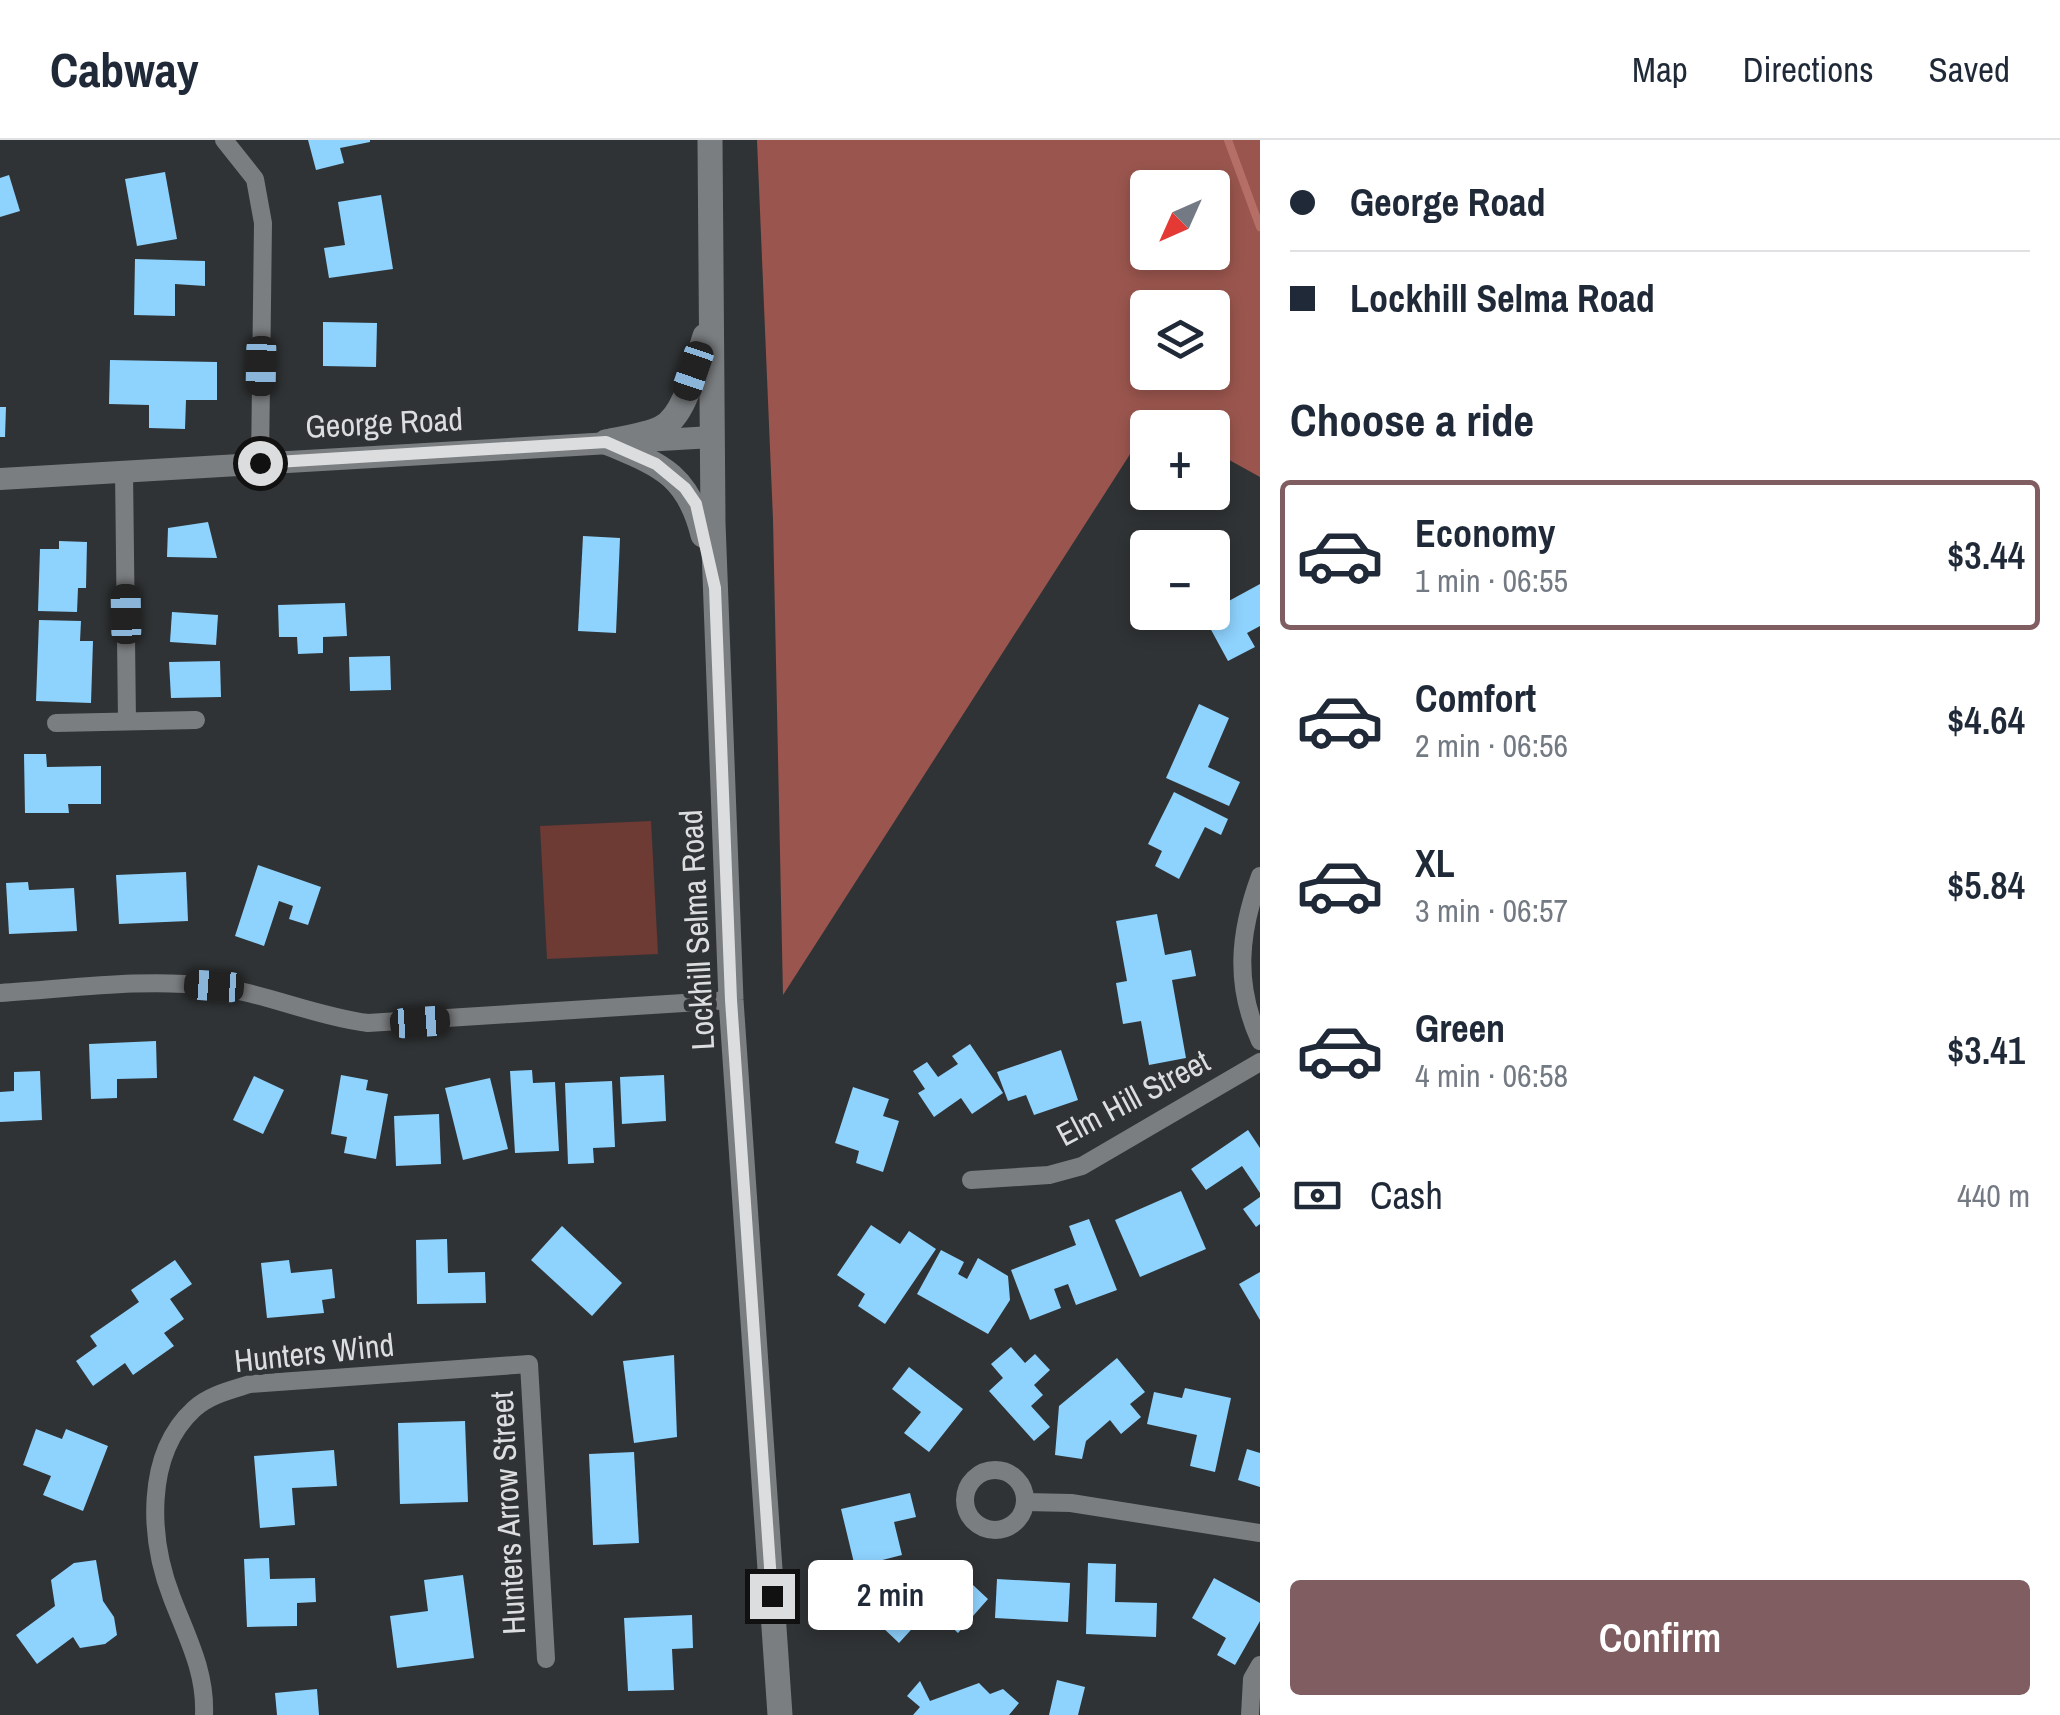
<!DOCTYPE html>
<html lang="en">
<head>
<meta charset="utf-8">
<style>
	body { margin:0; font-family:"Archivo Narrow",sans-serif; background:#f6f6f7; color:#1f2937; height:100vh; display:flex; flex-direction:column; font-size:38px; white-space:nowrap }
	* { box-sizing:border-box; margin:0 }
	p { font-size:32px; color:#747a83 }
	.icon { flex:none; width:55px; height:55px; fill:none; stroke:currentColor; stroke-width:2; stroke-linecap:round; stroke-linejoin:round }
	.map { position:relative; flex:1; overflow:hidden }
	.drawer { display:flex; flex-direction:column; background:#fff; width:800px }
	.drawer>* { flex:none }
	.guide { display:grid; align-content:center; height:220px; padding:0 30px; background:#fff }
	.needle { width:65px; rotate:225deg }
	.controls { position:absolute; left:1130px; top:30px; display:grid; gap:20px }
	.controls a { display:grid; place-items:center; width:100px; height:100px; border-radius:10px; background:#fff; box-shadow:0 5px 15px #0003; font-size:50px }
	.end { position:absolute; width:45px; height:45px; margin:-22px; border:12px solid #dcddde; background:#111; box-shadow:0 0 0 5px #111 }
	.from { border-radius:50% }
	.bubble { position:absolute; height:70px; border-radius:10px; background:#fff; box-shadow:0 5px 15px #0003; font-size:32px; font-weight:600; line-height:70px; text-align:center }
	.car { position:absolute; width:30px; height:60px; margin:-30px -15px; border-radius:12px; box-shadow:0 0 8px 2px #0007; background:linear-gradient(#222 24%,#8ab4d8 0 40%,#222 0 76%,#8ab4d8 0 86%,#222 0) }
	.guide b { display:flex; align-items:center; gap:35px; height:95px; font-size:38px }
	.guide b+b { border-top:2px solid #e0e1e3 }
	.guide i { width:25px; height:25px; background:#1f2937 }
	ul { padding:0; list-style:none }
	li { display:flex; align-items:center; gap:30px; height:150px; margin:0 20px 15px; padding:0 10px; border:5px solid transparent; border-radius:10px }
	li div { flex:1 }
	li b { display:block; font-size:38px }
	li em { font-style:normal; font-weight:600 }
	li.on { border-color:#7f5d60 }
	li>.icon { width:90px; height:90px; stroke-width:1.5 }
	h2 { padding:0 30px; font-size:45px; line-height:120px }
	.pay { display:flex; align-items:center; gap:25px; height:110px; padding:0 30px; font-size:38px }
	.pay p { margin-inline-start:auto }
	.primary-button { display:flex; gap:20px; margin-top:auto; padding:20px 30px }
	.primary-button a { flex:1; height:115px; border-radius:10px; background:#7f5d60; color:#fff; font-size:40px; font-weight:600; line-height:115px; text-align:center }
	header { display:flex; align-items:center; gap:60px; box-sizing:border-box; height:140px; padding:0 50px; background:#fff; border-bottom:2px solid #e0e1e3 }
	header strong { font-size:48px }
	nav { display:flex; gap:55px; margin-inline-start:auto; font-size:35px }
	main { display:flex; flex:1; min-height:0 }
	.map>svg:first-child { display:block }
</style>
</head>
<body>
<header>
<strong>Cabway</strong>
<nav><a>Map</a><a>Directions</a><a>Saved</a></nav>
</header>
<main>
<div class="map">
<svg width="1260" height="1575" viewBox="0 0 1260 1575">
	<rect width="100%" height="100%" fill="#303335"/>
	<path fill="#6d3a34" d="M651,681L658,814L547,819L540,686Z"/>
	<path fill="#9a564e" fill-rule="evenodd" d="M757,0H1260V337L1213,311L1212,288L1168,287L1152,280L783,855L773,379ZM1148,48H1212V112H1148ZM1148,168H1212V232H1148Z"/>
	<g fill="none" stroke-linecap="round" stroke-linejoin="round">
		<path stroke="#b66f66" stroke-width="8" d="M1228,0L1260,87"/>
	</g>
	<g fill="#8ed2fe">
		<path d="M308,0H370V2L340,8L344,23L316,30Z"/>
		<path d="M165,32L177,99L137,106L125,39Z"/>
		<path d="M9,35L20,71L0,77V38Z"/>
		<path d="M381,55L393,129L329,138L324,108L345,105L338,62Z"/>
		<path d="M135,119L205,121V146L175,144V176L134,175Z"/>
		<path d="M323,182L377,183L376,227L323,226Z"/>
		<path d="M110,220L217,222V260H186L185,289L149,288V265L109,264Z"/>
		<path d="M0,267H6L5,297H0Z"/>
		<path d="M208,382L217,418L167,417L168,388Z"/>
		<path d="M583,396L620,398L616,493L578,491Z"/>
		<path d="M59,401L87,402L86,448H78L77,472L38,471L40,409H59Z"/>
		<path d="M1260,444V486L1247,493L1255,507L1228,521L1203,475Z"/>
		<path d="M345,463L347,496L323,497V513L298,514L297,497H279L278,465Z"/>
		<path d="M172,472L218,475L216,505L170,502Z"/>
		<path d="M39,480L81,481L80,501H93L91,563L36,561Z"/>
		<path d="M390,516L391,550L350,551L349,517Z"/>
		<path d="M220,521L221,557L171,558L169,522Z"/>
		<path d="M1199,564L1229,578L1208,627L1240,642L1229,666L1166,638Z"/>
		<path d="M24,614H46L47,627L101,626V664H68L69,673H25Z"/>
		<path d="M1174,652L1228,679L1221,695L1205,687L1179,739L1155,726L1162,711L1148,704Z"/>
		<path d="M258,725L321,747L308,785L289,779L293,766L279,761L264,806L235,796Z"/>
		<path d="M186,732L188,781L119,784L116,735Z"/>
		<path d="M28,742L29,750L74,748L77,791L9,794L6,743Z"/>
		<path d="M1157,774L1165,815L1191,810L1196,836L1172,840L1186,918L1149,925L1141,881L1123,884L1116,843L1127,841L1116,781Z"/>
		<path d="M156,901L157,938L117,939V958L91,959L89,904Z"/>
		<path d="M970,904L1003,953L972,974L961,958L934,977L918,953L925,949L913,931L927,922L938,937L958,924L952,916Z"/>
		<path d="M1061,910L1078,960L1034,975L1026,955L1008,961L997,932Z"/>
		<path d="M532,930L533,943L555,942L559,1011L515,1013L510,931Z"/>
		<path d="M40,931L42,980L0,982V952L14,951V932Z"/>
		<path d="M341,935L368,940L366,950L388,954L376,1019L344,1013L347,997L331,994Z"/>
		<path d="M664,935L666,981L622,984L620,937Z"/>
		<path d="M254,936L284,950L263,994L233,980Z"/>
		<path d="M490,938L508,1009L463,1020L445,948Z"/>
		<path d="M612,941L615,1007L593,1008L594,1023L568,1024L565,943Z"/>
		<path d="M853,947L889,959L883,976L899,981L883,1032L856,1023L859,1011L835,1003Z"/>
		<path d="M439,974L441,1024L396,1026L394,976Z"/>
		<path d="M1248,990L1260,1008V1053L1242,1026L1206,1050L1191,1029Z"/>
		<path d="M1181,1051L1206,1109L1140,1137L1115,1080Z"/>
		<path d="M1260,1057V1084L1256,1087L1243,1069Z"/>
		<path d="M1089,1079L1117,1150L1076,1165L1068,1144L1054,1149L1061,1168L1030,1180L1011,1130L1076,1105L1069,1086Z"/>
		<path d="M871,1085L900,1104L909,1091L936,1109L885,1184L858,1166L865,1154L837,1135Z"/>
		<path d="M562,1086L622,1143L592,1176L531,1120Z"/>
		<path d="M447,1099L448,1133L485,1132L486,1163L417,1164L416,1100Z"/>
		<path d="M941,1110L964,1122L958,1134L967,1139L978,1118L1008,1136L1010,1160L988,1194L917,1154Z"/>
		<path d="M175,1120L192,1144L170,1159L184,1179L164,1193L174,1206L133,1235L125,1223L93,1246L76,1221L97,1206L90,1196L139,1162L131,1150Z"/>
		<path d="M289,1120L291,1133L332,1129L335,1158L322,1160L324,1173L267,1178L261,1123Z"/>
		<path d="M1260,1132V1180L1239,1144Z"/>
		<path d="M1011,1207L1025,1223L1035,1214L1050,1230L1034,1245L1043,1255L1031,1266L1050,1287L1034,1301L989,1251L1003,1238L991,1224Z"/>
		<path d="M674,1215L677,1297L634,1303L623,1221Z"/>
		<path d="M1117,1218L1145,1252L1130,1264L1141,1277L1121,1294L1110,1280L1086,1301L1082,1319L1055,1315L1059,1266Z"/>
		<path d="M909,1227L963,1269L929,1312L904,1293L921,1272L892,1249Z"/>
		<path d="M1185,1248L1231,1258L1215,1332L1190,1326L1197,1295L1147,1284L1154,1252L1182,1258Z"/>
		<path d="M465,1281L468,1362L400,1364L398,1283Z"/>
		<path d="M36,1289L62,1299L66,1289L108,1306L83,1371L43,1355L51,1336L23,1325Z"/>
		<path d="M1247,1309L1260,1313V1347L1238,1340Z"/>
		<path d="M334,1310L337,1346L292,1348L295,1385L260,1388L254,1316Z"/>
		<path d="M634,1312L639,1403L593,1405L589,1314Z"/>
		<path d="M910,1353L916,1377L894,1382L902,1415L855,1427L841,1369Z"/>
		<path d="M269,1418L270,1439L315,1438L316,1462L297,1463V1486L247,1487L244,1419Z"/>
		<path d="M96,1420L103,1461L114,1477L117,1495L105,1504L80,1508L73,1497L37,1524L16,1495L55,1466L51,1440L74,1423Z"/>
		<path d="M924,1422L948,1444L959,1432L988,1459L958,1493L931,1468L899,1503L880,1485L902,1462L894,1455Z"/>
		<path d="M1088,1423L1116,1424L1115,1462L1157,1463L1156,1497L1086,1494Z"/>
		<path d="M463,1435L474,1518L397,1528L390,1476L428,1471L424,1440Z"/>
		<path d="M1214,1438L1260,1463V1481L1235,1525L1217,1515L1226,1498L1192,1478Z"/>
		<path d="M997,1439L1070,1443L1068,1482L995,1478Z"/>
		<path d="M692,1475L693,1508L672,1509L674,1550L628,1551L624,1478Z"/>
		<path d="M1057,1540L1085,1547L1078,1575H1049Z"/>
		<path d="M920,1541L930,1561L979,1543L990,1554L1003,1549L1019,1563L1009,1575H913L920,1567L907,1556Z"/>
		<path d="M317,1549L319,1575H277L275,1553Z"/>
	</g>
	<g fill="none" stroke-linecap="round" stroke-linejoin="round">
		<g stroke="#7b7e80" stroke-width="18">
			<path d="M224,0L255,39L263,83L260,323"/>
			<path d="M124,331L127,581"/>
			<path d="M56,583L196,580"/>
			<path d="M1260,736C1239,793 1234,844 1260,901"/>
			<path d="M0,853C69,849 141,838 210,846C263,852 314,876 368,883L731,860"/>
			<path d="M971,1040L1049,1035L1082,1026L1260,922"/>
			<circle cx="995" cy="1360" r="30"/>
			<path d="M1025,1362L1071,1363L1260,1393"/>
			<path d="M204,1575C206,1532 187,1497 172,1458C149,1399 144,1315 194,1269C209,1255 231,1250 250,1244L529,1224L546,1519"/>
			<path d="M1250,1575L1252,1539L1260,1525"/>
		</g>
		<path stroke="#7b7e80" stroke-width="22" d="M0,339L712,297"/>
		<g stroke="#7b7e80" stroke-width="25">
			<path d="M710,0L713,383L731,860L780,1575"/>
			<path d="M606,302C660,325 688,334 703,395"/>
			<path d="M606,302C623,298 645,296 661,288C687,275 696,222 705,196"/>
		</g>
	</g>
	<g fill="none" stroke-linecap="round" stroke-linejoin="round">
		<path stroke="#dcddde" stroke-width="12" d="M260,323L606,302L656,324L685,348L696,364L715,448L731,860L772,1456"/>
	</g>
	<g text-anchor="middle" stroke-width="10" stroke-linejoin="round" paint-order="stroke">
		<g font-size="32" fill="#dcddde" stroke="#303335">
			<text transform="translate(384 283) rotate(-3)" y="11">George Road</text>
			<text transform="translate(697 790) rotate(-93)" y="11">Lockhill Selma Road</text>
			<text transform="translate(1133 958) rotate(-28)" y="11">Elm Hill Street</text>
			<text transform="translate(314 1213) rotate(-6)" y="11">Hunters Wind</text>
			<text transform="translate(508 1373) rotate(-93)" y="11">Hunters Arrow Street</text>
		</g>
	</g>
</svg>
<div class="controls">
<a><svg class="needle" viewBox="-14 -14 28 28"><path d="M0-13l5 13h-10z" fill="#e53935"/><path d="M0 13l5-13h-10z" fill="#747a83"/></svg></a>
<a><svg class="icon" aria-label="layers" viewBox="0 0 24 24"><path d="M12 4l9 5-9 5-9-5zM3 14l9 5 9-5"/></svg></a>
<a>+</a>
<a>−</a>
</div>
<i class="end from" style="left:260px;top:323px"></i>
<i class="end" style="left:772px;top:1456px"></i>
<div class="bubble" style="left:808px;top:1420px;width:165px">2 min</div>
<i class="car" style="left:261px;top:226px;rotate:181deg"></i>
<i class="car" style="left:693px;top:231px;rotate:199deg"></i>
<i class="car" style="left:126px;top:474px;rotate:359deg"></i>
<i class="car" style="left:214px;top:846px;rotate:274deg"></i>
<i class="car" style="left:420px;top:882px;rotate:86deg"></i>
</div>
<section class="drawer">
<div class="guide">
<b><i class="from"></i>George Road</b>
<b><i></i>Lockhill Selma Road</b>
</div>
<h2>Choose a ride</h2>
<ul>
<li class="on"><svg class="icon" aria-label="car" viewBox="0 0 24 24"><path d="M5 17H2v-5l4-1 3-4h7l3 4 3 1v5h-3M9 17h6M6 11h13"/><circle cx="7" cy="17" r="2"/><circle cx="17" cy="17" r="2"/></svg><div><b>Economy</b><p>1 min · 06:55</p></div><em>$3.44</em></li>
<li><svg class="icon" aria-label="car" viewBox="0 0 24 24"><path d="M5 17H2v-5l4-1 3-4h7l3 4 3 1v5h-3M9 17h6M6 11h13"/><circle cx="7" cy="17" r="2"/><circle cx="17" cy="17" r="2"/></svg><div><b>Comfort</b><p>2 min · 06:56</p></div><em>$4.64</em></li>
<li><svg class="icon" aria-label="car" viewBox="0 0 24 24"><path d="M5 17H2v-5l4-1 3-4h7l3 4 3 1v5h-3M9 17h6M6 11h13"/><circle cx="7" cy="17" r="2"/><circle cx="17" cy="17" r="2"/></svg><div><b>XL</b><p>3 min · 06:57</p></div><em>$5.84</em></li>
<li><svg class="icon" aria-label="car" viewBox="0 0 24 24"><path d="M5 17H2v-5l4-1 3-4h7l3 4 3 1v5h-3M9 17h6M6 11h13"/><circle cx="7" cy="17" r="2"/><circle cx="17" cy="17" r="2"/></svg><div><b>Green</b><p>4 min · 06:58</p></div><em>$3.41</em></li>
</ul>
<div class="pay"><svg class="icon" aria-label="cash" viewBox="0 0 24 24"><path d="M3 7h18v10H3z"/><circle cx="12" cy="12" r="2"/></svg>Cash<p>440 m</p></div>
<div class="primary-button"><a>Confirm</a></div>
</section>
</main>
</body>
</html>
